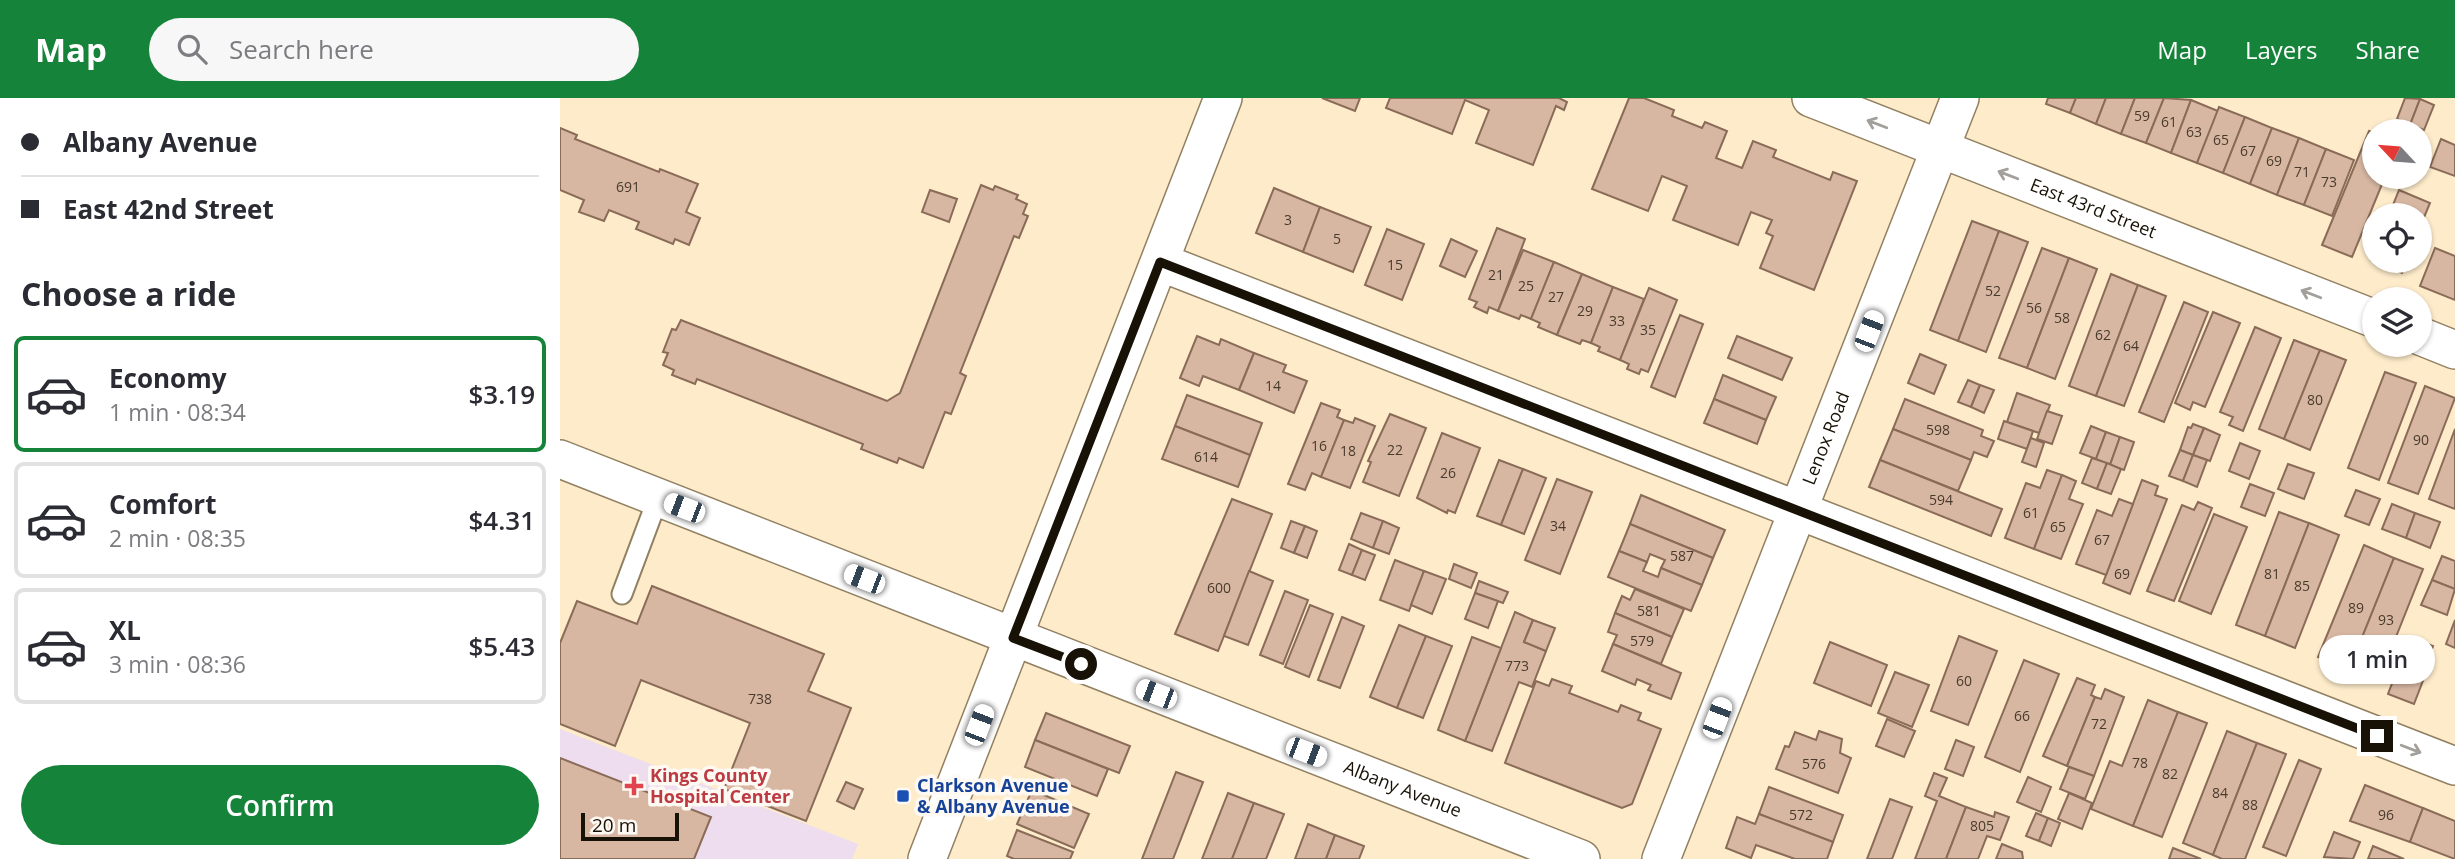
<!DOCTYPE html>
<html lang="en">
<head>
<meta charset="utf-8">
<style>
	body { margin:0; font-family:"Open Sans",sans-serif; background:#f7f7f7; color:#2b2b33; height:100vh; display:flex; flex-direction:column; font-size:26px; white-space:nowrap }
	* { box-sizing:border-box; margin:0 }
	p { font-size:23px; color:#7c7c81 }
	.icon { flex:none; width:38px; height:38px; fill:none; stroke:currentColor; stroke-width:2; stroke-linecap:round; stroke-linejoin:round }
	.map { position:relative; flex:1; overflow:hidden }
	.panel { display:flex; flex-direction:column; background:#fff; width:560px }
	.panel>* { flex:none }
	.top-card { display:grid; align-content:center; height:154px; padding:0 21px; background:#fff }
	.needle { width:46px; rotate:296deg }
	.buttons { position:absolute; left:1802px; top:21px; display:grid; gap:14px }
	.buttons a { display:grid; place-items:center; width:70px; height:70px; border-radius:50%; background:#fff; box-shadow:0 2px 5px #0004; font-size:35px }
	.scale { position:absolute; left:21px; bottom:18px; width:98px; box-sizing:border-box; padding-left:7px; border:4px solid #181206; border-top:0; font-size:19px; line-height:24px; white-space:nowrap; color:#181206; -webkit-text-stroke:5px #fefaf3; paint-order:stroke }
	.end { position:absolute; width:32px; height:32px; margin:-16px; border:9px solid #181206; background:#fff; box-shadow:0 0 0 4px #fff }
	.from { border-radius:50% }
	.bubble { position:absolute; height:49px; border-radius:24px; background:#fff; box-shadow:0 2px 5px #0004; font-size:23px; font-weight:600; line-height:49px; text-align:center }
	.car { position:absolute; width:21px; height:42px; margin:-21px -10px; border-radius:9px; box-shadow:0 0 5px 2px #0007; background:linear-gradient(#fff 24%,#345 0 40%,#fff 0 76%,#345 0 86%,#fff 0) }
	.top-card b { display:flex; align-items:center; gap:24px; height:66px; font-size:26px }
	.top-card b+b { border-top:2px solid #e1e1e2 }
	.top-card i { width:18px; height:18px; background:#2b2b33 }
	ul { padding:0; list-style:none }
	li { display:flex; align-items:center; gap:21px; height:116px; margin:0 14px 10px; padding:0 7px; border:4px solid #e1e1e2; border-radius:10px }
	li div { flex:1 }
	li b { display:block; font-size:26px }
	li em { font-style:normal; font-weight:600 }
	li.on { border-color:#16833a }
	li>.icon { width:63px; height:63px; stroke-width:1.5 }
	h2 { padding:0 21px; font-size:32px; line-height:84px }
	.action { display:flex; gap:14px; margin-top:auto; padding:14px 21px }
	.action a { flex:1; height:80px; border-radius:42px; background:#16833a; color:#fff; font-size:28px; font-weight:600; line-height:80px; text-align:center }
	header { display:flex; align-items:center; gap:42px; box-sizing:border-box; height:98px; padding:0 35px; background:#16833a; color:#fff }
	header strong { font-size:33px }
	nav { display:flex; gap:38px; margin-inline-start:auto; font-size:24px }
	.search { width:490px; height:63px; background:#f7f7f7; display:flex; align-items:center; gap:18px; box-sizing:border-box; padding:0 24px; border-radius:38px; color:#7c7c81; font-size:26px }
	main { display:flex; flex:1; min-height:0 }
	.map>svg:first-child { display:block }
</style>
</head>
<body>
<header>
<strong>Map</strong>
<div class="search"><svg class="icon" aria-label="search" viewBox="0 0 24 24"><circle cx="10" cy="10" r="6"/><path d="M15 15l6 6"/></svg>Search here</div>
<nav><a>Map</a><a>Layers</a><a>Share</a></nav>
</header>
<main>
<section class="panel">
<div class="top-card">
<b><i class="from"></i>Albany Avenue</b>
<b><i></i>East 42nd Street</b>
</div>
<h2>Choose a ride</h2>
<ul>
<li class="on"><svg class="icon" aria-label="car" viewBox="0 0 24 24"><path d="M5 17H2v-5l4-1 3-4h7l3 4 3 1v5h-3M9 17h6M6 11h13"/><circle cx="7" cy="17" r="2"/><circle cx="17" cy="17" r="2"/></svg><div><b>Economy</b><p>1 min · 08:34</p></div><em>$3.19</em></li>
<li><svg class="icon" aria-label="car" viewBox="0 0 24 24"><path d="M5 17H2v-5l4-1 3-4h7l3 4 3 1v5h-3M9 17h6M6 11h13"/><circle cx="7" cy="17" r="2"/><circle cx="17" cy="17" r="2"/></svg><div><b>Comfort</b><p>2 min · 08:35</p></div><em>$4.31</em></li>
<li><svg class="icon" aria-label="car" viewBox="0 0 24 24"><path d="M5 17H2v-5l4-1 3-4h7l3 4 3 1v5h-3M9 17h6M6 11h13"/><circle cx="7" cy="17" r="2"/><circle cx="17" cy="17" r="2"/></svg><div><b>XL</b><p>3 min · 08:36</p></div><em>$5.43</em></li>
</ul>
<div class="action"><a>Confirm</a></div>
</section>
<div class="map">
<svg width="1895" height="761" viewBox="0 0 1895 761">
	<rect width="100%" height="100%" fill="#fdebca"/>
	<path fill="#ede" d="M0,631L298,746L292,761H0Z"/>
	<g fill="#d8b7a2" stroke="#896b58" stroke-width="2">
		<path d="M762,0H800L795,13Z"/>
		<path d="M830,0H999L1007,4L1004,12L996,8L973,67L916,45L929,12L905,2L892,36L826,10Z"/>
		<path d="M1069,0H1084L1114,12L1112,18L1142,30L1145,24L1167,33L1156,60L1182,70L1193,43L1216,52L1213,59L1270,82L1273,74L1297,83L1254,192L1200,170L1213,138L1206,135L1212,122L1191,114L1178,147L1113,122L1127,88L1102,78L1088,113L1032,91Z"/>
		<path d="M1488,0H1516L1510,15L1486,6Z"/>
		<path d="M1516,0H1546L1536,26L1510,15Z"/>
		<path d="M1546,0H1575L1561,36L1536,26Z"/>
		<path d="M1575,0H1604L1586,45L1561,36Z"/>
		<path d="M1604,0L1631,2L1611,55L1586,45Z"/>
		<path d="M1845,0L1860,1L1850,27L1837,21Z"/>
		<path d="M1860,1L1874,7L1864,32L1850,27Z"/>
		<path d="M1631,2L1658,13L1637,65L1611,55Z"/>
		<path d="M1659,9L1685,19L1663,75L1637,65Z"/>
		<path d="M1685,19L1712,30L1690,86L1663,75Z"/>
		<path d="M0,30L17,37L15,41L99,74L100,71L138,86L126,114L140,120L129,147L115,141L113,146L76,131L79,124L49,112L44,123L19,114L24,102L0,92Z"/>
		<path d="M1712,30L1739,40L1717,97L1690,86Z"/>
		<path d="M1809,33L1815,35V79H1825L1792,159L1762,147Z"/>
		<path d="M1739,40L1766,51L1744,107L1717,97Z"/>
		<path d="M1881,41L1895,47V78L1870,69Z"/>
		<path d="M1766,51L1794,62L1772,118L1744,107Z"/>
		<path d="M421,87L433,92L435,88L458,97L456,101L467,106L463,116L468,118L459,140L454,138L400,275L406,278L391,316L385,314L363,370L339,360L337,365L301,351L303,346L137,281L135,286L112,277L114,272L103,267L108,255L103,254L112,231L116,232L121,222L327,303L340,295Z"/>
		<path d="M714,90L760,109L743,154L696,135Z"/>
		<path d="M370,92L397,101L389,124L362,114Z"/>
		<path d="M1839,92L1870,105L1860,129V117H1829Z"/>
		<path d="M760,109L811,129L793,174L743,154Z"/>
		<path d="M1412,123L1439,133L1398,243L1370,232Z"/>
		<path d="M937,130L965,141L938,213L929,209L927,215L914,209L917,204L909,201Z"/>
		<path d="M827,131L864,146L842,202L805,187Z"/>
		<path d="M1439,133L1468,144L1426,254L1398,243Z"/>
		<path d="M891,141L917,153L905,179L880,168Z"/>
		<path d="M1482,150L1509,160L1467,270L1439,260Z"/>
		<path d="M1875,150L1895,158V202L1860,188Z"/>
		<path d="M963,152L994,164L971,221L961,217L959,221L938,213Z"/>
		<path d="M1815,152V163H1847L1842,175L1811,162Z"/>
		<path d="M1509,160L1537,171L1495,281L1467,270Z"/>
		<path d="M994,164L1022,176L997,237L978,229L980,225L971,221Z"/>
		<path d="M1022,176L1053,189L1031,245L1022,242L1020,246L997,237Z"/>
		<path d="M1551,176L1578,187L1536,298L1509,288Z"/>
		<path d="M1578,187L1606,198L1564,308L1536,298Z"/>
		<path d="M1053,189L1084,201L1060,262L1038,253L1040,249L1031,245Z"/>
		<path d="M1089,190L1117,202L1088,274L1081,271L1079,276L1067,271L1069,266L1060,262Z"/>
		<path d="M1624,204L1648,214L1604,324L1579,314Z"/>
		<path d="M1653,214L1680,225L1645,309L1633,304L1630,312L1615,305Z"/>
		<path d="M1120,217L1143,226L1115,299L1091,289Z"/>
		<path d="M1695,229L1721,240L1683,333L1669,327L1673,319L1660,314Z"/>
		<path d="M637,238L659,247L661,241L694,255L679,292L643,278L639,288L620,280Z"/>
		<path d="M1177,238L1232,260L1222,282L1168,260Z"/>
		<path d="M1734,242L1760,252L1724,341L1699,331Z"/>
		<path d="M1760,252L1786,262L1750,352L1724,341Z"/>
		<path d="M694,255L726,267L723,274L747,283L734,315L679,292Z"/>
		<path d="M1360,256L1386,267L1374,296L1348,285Z"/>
		<path d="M1825,274L1856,285L1819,382L1788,370Z"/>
		<path d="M1163,277L1216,299L1206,322L1154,301Z"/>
		<path d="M1408,282L1420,287L1411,309L1398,304Z"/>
		<path d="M1420,287L1434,292L1424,315L1411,309Z"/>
		<path d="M1865,288L1895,300L1858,396L1828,385Z"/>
		<path d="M1457,295L1490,307L1479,335L1447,324Z"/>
		<path d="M627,297L702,325L690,357L615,328Z"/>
		<path d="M1154,301L1206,322L1197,346L1144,325Z"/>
		<path d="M1345,301L1423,332L1421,338L1434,343L1427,359L1414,354L1411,362L1333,331Z"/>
		<path d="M761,305L780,312L777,319L784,322L761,379L752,375L745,392L728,386Z"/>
		<path d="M1487,313L1502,318L1492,346L1477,341Z"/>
		<path d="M830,316L866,330L839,398L803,384L811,364L808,363Z"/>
		<path d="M795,320L815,328L790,390L761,379L784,322L793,325Z"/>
		<path d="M1444,323L1473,333L1467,351L1438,341Z"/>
		<path d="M1633,326L1644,330L1633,357L1620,352L1628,329L1631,330Z"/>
		<path d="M615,328L690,357L678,389L602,361Z"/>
		<path d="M1531,328L1546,334L1536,361L1520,355Z"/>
		<path d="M1644,330L1660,337L1650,363L1633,357Z"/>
		<path d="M1333,331L1411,362L1398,393L1320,362Z"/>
		<path d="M1895,331V411L1869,401Z"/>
		<path d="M1546,334L1560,339L1550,367L1536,361Z"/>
		<path d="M882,335L920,350L895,415L888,412L887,415L857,400Z"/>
		<path d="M1560,339L1574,344L1564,372L1550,367Z"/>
		<path d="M1471,340L1484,345L1476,369L1462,364Z"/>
		<path d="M1680,345L1700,353L1689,381L1669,373Z"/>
		<path d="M1620,352L1633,357L1623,383L1609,378Z"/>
		<path d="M1633,357L1647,362L1637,389L1623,383Z"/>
		<path d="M1532,360L1547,365L1537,391L1522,385Z"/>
		<path d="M939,362L963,371L941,427L917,418Z"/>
		<path d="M1320,362L1442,411L1431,438L1309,389Z"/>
		<path d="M1547,365L1561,371L1551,396L1537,391Z"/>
		<path d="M1728,366L1754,375L1744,401L1718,391Z"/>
		<path d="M963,371L986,380L964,436L941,427Z"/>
		<path d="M1487,372L1502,377L1474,451L1445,440L1466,385L1480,390Z"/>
		<path d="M1502,377L1516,383L1509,401L1523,406L1501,461L1474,451Z"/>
		<path d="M997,381L1032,394L1000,476L965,462Z"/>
		<path d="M1582,382L1598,388L1595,397L1607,401L1570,496L1543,485Z"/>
		<path d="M1690,386L1714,395L1705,418L1681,409Z"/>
		<path d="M1796,392L1820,401L1809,427L1785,418Z"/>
		<path d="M1081,397L1165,432L1153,460L1070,426Z"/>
		<path d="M672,401L712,416L658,553L615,536Z"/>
		<path d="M1559,401L1573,406L1546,477L1516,466L1537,412L1552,418Z"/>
		<path d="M1638,404L1652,410L1614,503L1587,493L1622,407L1634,412Z"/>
		<path d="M1832,406L1855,415L1846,440L1822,431Z"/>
		<path d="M1719,414L1749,425L1705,538L1676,527Z"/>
		<path d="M801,415L823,423L813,450L791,441Z"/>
		<path d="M1855,415L1880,424L1870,450L1846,440Z"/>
		<path d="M1654,416L1687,429L1651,516L1619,503Z"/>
		<path d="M731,423L745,428L734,455L721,450Z"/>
		<path d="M823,423L839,430L829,456L813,450Z"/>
		<path d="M1749,425L1779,437L1735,550L1705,538Z"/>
		<path d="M1070,426L1153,460L1142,487L1101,470L1105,462L1090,456L1087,464L1059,453Z"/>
		<path d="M745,428L757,433L747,460L734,455Z"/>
		<path d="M789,446L802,452L792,477L779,472Z"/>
		<path d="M1804,447L1834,460L1789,572L1758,559Z"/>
		<path d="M802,452L815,457L805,482L792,477Z"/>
		<path d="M1059,453L1087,464L1083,473L1098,479L1101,470L1142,487L1131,513L1048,479Z"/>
		<path d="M1882,458L1895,463V491L1872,482Z"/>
		<path d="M1834,460L1863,471L1818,584L1789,572Z"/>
		<path d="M835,462L864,473L849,513L820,502Z"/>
		<path d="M894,466L917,475L911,490L889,481Z"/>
		<path d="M689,473L713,483L688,547L664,538Z"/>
		<path d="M864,473L886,481L872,516L851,507Z"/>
		<path d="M1872,482L1895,491L1887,517L1861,507Z"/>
		<path d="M919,483L948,494L943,505L915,495Z"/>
		<path d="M92,488L264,556L248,593L291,610L246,723L164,691L190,625L81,582L55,648L0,626V545L17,503L77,526Z"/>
		<path d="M1075,491L1124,511L1112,539L1055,515L1062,498L1070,502Z"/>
		<path d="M725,493L748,502L723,566L700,557Z"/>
		<path d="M915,495L938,503L928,530L905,521Z"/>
		<path d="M750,507L773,516L749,579L725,569Z"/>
		<path d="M955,514L973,522L964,544L986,553L972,589L959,584L932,653L905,643Z"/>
		<path d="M1055,515L1112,539L1101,566L1053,546L1057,537L1048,534Z"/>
		<path d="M782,519L804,528L780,590L758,582Z"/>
		<path d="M973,522L995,530L986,553L964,544Z"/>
		<path d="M1895,522V550L1886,546Z"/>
		<path d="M839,527L866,538L837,610L810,599Z"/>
		<path d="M866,538L892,548L863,620L837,610Z"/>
		<path d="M1399,538L1437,553L1408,627L1371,613Z"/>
		<path d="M912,539L941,550L905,643L878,632Z"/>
		<path d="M1849,539L1873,548L1863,574L1839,565Z"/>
		<path d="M1270,544L1327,567L1311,608L1254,585Z"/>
		<path d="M1053,546L1121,575L1111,601L1088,592L1091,587L1077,581L1075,587L1042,573Z"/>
		<path d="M1464,562L1499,576L1460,674L1425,659Z"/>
		<path d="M1838,570L1864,580L1854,606L1828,596Z"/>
		<path d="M1335,574L1369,587L1352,629L1318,615Z"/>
		<path d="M1517,580L1535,587L1531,597L1535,599L1507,668L1483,658Z"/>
		<path d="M992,581L1012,588L1009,595L1058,614L1061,607L1081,615L1078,622L1101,631L1072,706L1062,710L945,665L976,583L989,588Z"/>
		<path d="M1545,591L1564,599L1534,678L1507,668L1535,599L1541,601Z"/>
		<path d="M1588,602L1618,614L1573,728L1531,711L1550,663L1562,668Z"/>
		<path d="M1618,614L1647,625L1602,739L1573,728Z"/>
		<path d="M486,615L570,648L559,675L475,642Z"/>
		<path d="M1327,621L1355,633L1344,659L1316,648Z"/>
		<path d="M1259,633L1282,641L1280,655L1291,660L1278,695L1216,671L1225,648L1229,649L1235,634L1256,642Z"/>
		<path d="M1667,633L1697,645L1653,757L1623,745Z"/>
		<path d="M475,642L548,671L537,698L465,669Z"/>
		<path d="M1396,642L1414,649L1403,678L1385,671Z"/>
		<path d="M1697,645L1726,656L1685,761H1662L1653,757Z"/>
		<path d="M0,660L151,719L134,761H0Z"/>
		<path d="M1739,662L1761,671L1726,758L1703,749Z"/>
		<path d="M1509,669L1534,678L1525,701L1500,691Z"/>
		<path d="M616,674L643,684L613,761H582Z"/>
		<path d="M1374,675L1387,680L1379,698L1406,709L1386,761H1355L1377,703L1365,698Z"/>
		<path d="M1468,679L1491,689L1481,714L1457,704Z"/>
		<path d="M286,684L303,691L294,711L277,703Z"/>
		<path d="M1805,687L1863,710L1850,744L1790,723Z"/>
		<path d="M1209,689L1283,717L1273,744L1199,716Z"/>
		<path d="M472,692L529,716L514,750L457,726Z"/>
		<path d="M668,695L694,705L672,761H642Z"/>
		<path d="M1509,695L1532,705L1522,731L1498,721Z"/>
		<path d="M1330,701L1352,709L1332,761H1307Z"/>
		<path d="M694,705L724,716L706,761H672Z"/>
		<path d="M1406,709L1434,719L1435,714L1449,719L1440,742L1427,738L1418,761H1386Z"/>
		<path d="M1863,710L1895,723V761L1850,744Z"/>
		<path d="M1476,715L1488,720L1479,743L1466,738Z"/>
		<path d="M1199,716L1273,744L1267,761H1235L1196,747L1191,760L1166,750L1177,719L1195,726Z"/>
		<path d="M1488,720L1500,725L1491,748L1479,743Z"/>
		<path d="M748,726L775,737L766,761H735Z"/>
		<path d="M457,732L513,754L510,761H454L447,758Z"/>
		<path d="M1774,734L1800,744L1793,761L1764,759Z"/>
		<path d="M775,737L804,748L799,761H766Z"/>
		<path d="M1442,746L1462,754L1463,761H1436Z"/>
		<path d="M1813,748L1844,761H1808Z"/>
		<path d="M1613,750L1641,761H1609Z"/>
	</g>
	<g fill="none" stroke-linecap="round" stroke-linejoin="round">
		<g stroke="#918162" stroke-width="23">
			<path id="lane" d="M62,496L98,400"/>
		</g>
		<g stroke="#918162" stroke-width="40">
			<g id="street">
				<path id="s1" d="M1251,0L1815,221"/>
				<path d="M600,164L1895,668"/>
				<path d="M1860,238L1895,252"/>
				<path id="s2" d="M0,361L1021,761"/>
				<path d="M367,761L663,0"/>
				<path id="s3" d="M1101,761L1400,0"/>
			</g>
		</g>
		<use href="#lane" stroke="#fff" stroke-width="19"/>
		<use href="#street" stroke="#fff" stroke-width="37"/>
	</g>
	<defs><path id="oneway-shaft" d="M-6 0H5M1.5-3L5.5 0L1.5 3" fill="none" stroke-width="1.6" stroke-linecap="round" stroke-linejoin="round" transform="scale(1.75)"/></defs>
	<g stroke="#a3a09b">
		<use href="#oneway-shaft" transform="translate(1317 26) rotate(-159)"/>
		<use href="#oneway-shaft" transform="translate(1448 77) rotate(-159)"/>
		<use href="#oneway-shaft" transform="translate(1751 196) rotate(-159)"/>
		<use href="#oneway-shaft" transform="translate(1851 651) rotate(21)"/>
	</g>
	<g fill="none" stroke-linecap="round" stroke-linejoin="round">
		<path stroke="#181206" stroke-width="9" d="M521,566L453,540L600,164L1817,638"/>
	</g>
	<path fill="#e0444e" stroke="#fefaf3" stroke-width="2.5" d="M70.5 677.5h7v7h7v7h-7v7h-7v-7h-7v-7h7z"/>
	<rect fill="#1a4fb4" stroke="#fefaf3" stroke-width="2.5" x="336" y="691" width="14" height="14" rx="3.5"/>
	<g text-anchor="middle" stroke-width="7" stroke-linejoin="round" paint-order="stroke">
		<g font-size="14" fill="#483b2d">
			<text x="1582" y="23">59</text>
			<text x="1609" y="29">61</text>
			<text x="1634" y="39">63</text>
			<text x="1661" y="47">65</text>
			<text x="1688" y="58">67</text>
			<text x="1714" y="68">69</text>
			<text x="1742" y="79">71</text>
			<text x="1769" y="89">73</text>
			<text x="68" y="94">691</text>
			<text x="728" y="127">3</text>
			<text x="777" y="146">5</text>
			<text x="835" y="172">15</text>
			<text x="936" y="182">21</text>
			<text x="966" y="193">25</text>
			<text x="1433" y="198">52</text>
			<text x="996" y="204">27</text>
			<text x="1474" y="215">56</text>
			<text x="1025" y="218">29</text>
			<text x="1502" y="225">58</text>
			<text x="1057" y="228">33</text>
			<text x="1088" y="237">35</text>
			<text x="1543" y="242">62</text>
			<text x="1571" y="253">64</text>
			<text x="713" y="293">14</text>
			<text x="1755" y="307">80</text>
			<text x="1378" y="337">598</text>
			<text x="1861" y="347">90</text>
			<text x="759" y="353">16</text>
			<text x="835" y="357">22</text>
			<text x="788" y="358">18</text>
			<text x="646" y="364">614</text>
			<text x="888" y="380">26</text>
			<text x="1381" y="407">594</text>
			<text x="1471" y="420">61</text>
			<text x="998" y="433">34</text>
			<text x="1498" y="434">65</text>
			<text x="1542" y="447">67</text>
			<text x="1122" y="463">587</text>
			<text x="1562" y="481">69</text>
			<text x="1712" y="481">81</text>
			<text x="1742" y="493">85</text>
			<text x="659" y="495">600</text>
			<text x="1796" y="515">89</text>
			<text x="1089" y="518">581</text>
			<text x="1826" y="527">93</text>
			<text x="1082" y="548">579</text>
			<text x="957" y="573">773</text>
			<text x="1404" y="588">60</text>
			<text x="200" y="606">738</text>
			<text x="1462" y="623">66</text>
			<text x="1539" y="631">72</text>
			<text x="1580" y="670">78</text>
			<text x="1254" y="671">576</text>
			<text x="1610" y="681">82</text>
			<text x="1660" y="700">84</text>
			<text x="1690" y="712">88</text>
			<text x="1241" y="722">572</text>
			<text x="1826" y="722">96</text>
			<text x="1422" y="733">805</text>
		</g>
		<g font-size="18" fill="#181206" stroke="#fefaf3">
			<text dy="6" stroke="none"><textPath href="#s1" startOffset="303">East 43rd Street</textPath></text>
			<text dy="6" stroke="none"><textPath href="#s3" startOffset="452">Lenox Road</textPath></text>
			<text dy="6" stroke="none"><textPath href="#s2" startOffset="905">Albany Avenue</textPath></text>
		</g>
		<g font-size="18" font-weight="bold" fill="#be3a42" stroke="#fefaf3" text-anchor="start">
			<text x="90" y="684">Kings County<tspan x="90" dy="21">Hospital Center</tspan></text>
		</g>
		<g font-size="18" font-weight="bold" fill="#164399" stroke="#fefaf3" text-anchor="start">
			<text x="357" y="694">Clarkson Avenue<tspan x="357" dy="21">&amp; Albany Avenue</tspan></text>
		</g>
	</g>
</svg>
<div class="buttons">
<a><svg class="needle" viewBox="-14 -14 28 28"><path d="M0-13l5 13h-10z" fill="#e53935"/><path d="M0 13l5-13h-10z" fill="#7c7c81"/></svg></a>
<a><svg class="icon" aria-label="locate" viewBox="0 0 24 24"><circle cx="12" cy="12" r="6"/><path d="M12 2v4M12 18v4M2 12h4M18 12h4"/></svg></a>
<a><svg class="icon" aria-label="layers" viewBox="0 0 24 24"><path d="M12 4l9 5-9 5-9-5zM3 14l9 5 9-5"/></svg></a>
</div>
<div class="scale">20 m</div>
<i class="end from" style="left:521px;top:566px"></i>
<i class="end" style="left:1817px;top:638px"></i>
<div class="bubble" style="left:1759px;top:537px;width:116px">1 min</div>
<i class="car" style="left:1309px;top:233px;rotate:21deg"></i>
<i class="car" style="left:124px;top:410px;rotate:291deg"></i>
<i class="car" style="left:304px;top:481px;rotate:291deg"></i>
<i class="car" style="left:596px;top:596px;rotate:291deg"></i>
<i class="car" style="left:1157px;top:620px;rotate:21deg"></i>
<i class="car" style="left:419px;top:627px;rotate:21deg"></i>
<i class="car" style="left:746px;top:654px;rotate:111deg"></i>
</div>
</main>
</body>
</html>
